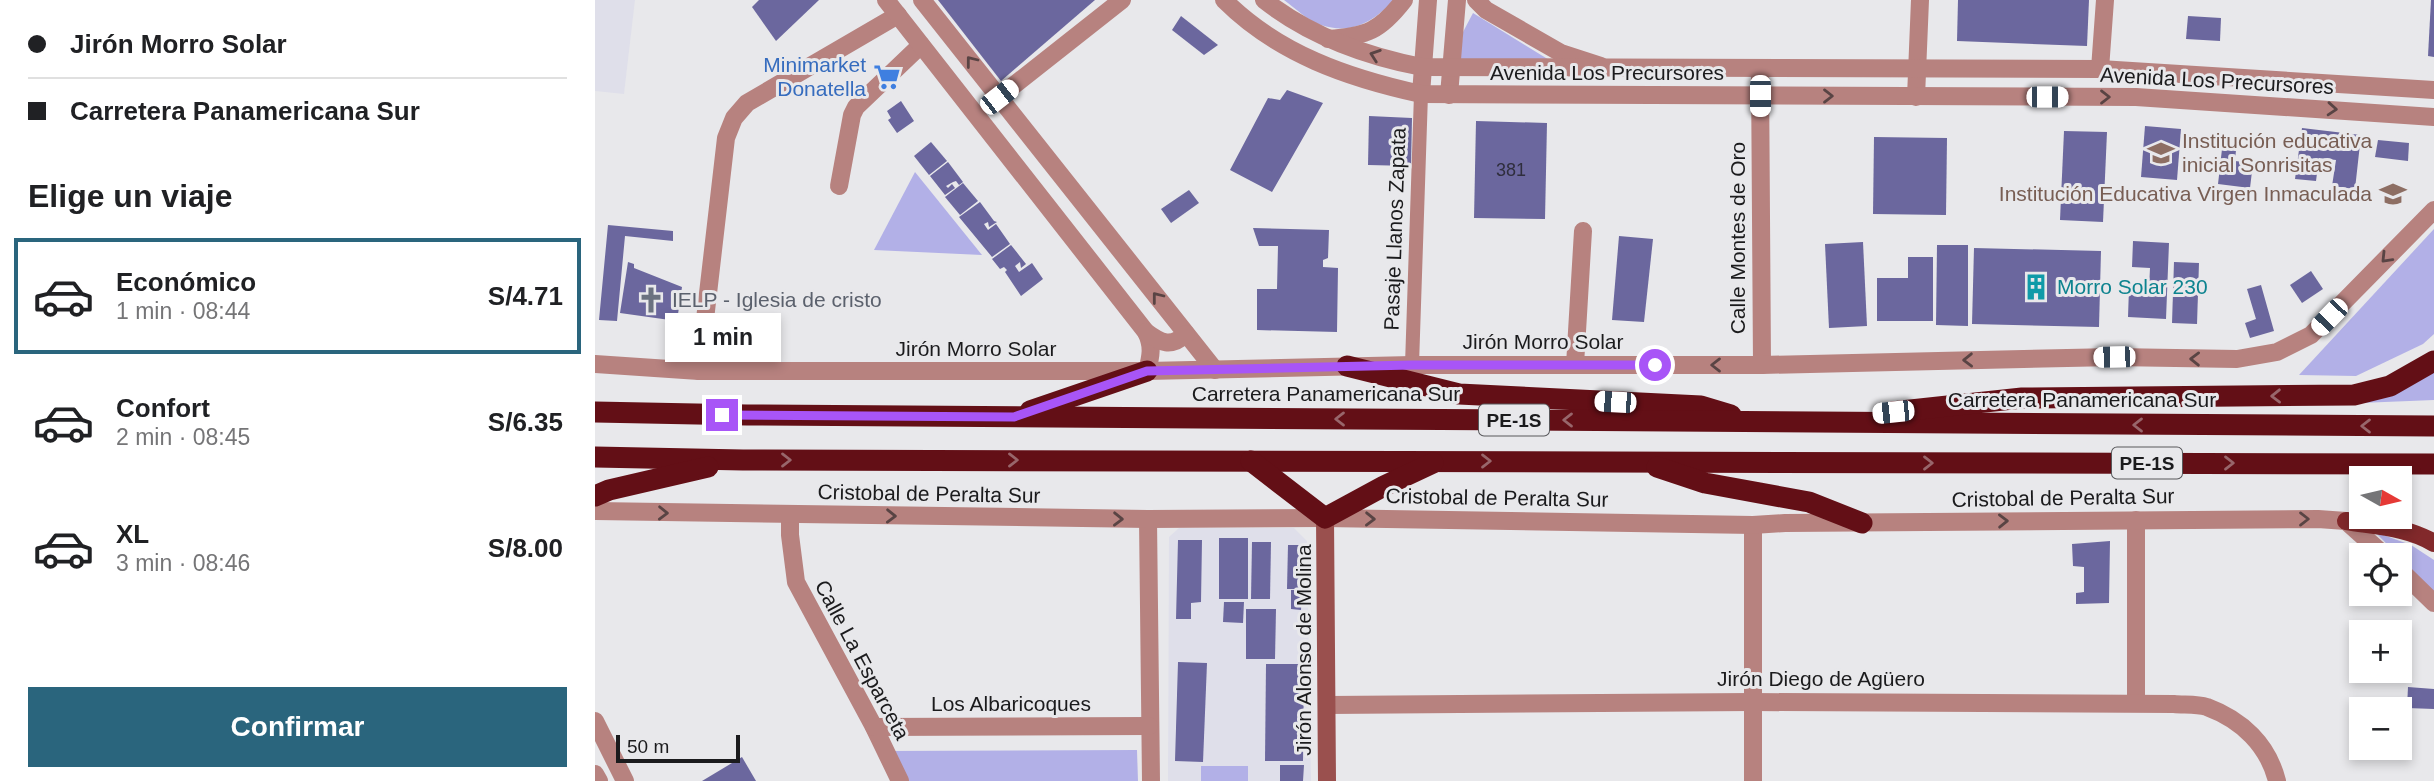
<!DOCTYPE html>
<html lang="es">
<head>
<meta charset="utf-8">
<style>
	body { margin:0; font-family:Arial,sans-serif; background:#f6f6f6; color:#202124; height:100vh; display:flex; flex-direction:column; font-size:26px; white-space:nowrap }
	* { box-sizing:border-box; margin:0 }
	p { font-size:23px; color:#757577 }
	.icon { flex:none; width:38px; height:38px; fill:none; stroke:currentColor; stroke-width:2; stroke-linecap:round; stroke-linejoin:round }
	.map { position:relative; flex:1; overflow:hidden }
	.panel { display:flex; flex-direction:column; background:#fff; width:595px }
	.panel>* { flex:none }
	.banner { display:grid; align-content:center; height:154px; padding:0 28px; background:#fff }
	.needle { width:46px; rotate:98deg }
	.fabs { position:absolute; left:1754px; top:466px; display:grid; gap:14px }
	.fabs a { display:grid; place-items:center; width:63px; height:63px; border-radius:0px; background:#fff; box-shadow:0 4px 10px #0003; font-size:35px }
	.scale { position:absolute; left:21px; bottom:18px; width:124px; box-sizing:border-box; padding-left:7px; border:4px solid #1b1b1d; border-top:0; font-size:19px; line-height:24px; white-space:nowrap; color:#1b1b1d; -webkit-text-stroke:5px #e8e8eb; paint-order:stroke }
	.end { position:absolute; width:32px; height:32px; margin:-16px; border:9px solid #a855f7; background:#fff; box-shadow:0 0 0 4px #fff }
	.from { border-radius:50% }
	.bubble { position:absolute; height:49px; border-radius:0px; background:#fff; box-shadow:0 4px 10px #0003; font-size:23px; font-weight:800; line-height:49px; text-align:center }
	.car { position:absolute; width:21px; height:42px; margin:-21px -10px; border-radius:9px; box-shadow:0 0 5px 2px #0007; background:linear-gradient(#fff 24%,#345 0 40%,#fff 0 76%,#345 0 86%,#fff 0) }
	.banner b { display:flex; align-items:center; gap:24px; height:66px; font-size:26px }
	.banner b+b { border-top:2px solid #e0e0e0 }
	.banner i { width:18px; height:18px; background:#202124 }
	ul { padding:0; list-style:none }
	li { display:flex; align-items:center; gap:21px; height:116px; margin:0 14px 10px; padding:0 14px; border:4px solid transparent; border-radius:0px }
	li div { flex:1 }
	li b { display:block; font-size:26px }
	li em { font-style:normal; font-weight:800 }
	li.on { border-color:#2a657d }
	li>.icon { width:63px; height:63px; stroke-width:1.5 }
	h2 { padding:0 28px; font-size:32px; line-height:84px }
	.action { display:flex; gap:14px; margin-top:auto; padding:14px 28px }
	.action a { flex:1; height:80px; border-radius:0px; background:#2a657d; color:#fff; font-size:28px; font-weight:800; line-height:80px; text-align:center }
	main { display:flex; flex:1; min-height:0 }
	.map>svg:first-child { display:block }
</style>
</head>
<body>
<main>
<section class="panel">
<div class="banner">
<b><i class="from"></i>Jirón Morro Solar</b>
<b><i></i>Carretera Panamericana Sur</b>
</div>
<h2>Elige un viaje</h2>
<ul>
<li class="on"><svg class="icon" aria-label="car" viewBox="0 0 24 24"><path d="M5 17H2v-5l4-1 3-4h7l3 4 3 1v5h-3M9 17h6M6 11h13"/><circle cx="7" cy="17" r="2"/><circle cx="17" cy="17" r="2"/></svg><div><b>Económico</b><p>1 min · 08:44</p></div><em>S/4.71</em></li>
<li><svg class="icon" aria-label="car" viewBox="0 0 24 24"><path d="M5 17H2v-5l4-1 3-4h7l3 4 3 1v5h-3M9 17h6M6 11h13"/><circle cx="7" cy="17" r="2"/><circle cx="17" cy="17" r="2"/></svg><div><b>Confort</b><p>2 min · 08:45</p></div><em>S/6.35</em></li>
<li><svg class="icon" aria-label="car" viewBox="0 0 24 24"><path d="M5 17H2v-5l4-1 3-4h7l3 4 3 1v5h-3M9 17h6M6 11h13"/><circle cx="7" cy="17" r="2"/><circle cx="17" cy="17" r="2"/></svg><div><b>XL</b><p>3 min · 08:46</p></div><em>S/8.00</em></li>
</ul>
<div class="action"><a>Confirmar</a></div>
</section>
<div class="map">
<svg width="1839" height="781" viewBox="0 0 1839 781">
	<rect width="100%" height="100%" fill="#e8e8eb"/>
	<g fill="#dfdfea">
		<path d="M0,0H40L29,94L0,91Z"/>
		<path d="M584,528H699L712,541L716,781H573L574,537Z"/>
	</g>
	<g fill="#b2b0e7">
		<path d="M689,0H799C778,22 757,35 726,25C713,21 700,8 689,0Z"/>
		<path d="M878,13L964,66L865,60L868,32Z"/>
		<path d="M320,172L387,255L279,250Z"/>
		<path d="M1839,229V334L1828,344L1761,376L1704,375Z"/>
		<path d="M1839,358V400L1765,403Z"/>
		<path d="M1780,532L1816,545L1839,560V592Z"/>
		<path d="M542,750L543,781H309L293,751Z"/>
		<rect x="606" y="766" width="47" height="15"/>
	</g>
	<g fill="#6b679e">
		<path d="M164,0H224L181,41L157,7Z"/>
		<path d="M343,0H500L406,81Z"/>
		<path d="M1363,0H1494L1492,46L1362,41Z"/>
		<path d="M1836,0H1839V57L1833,56Z"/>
		<path d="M586,16L623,45L609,55L577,30Z"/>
		<path d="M1593,16L1626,18L1625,41L1591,39Z"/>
		<path d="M692,90L728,103L677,192L635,170L673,98L685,100Z"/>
		<path d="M306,101L319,121L302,133L293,120L296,118L292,111Z"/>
		<path d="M774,116L817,118L816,166L773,165Z"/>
		<path d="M881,121L952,123L950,219L879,218Z"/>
		<path d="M1550,126L1586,129L1582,180L1546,177Z"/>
		<path d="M1707,128L1766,135L1760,189L1737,186L1741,160L1724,158L1721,181L1700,179Z"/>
		<path d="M1469,131L1512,132L1508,222L1465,220Z"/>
		<path d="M1279,137L1352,138L1351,215L1278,214Z"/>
		<path d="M1783,140L1814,143L1813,161L1780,157Z"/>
		<path d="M336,142L352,161L334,175L319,156Z"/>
		<path d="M1627,149L1641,150L1640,161L1658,163L1655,188L1623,184Z"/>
		<path d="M353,162L368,182L364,185L361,181L358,182L351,186L353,188L357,184L360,188L350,195L335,176Z"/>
		<path d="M368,183L383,201L365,215L350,197Z"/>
		<path d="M594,190L604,203L576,223L566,209Z"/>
		<path d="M385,202L399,221L402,222L394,227L393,222L389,224L393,230L401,224L415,244L397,257L364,217Z"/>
		<path d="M13,225L78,231V241L30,236L22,321L4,320Z"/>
		<path d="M658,228L734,230L733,258L728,260V267L743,268L742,332L662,330V289H682L683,246H664Z"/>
		<path d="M1024,236L1058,239L1049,322L1017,320Z"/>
		<path d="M1538,241L1574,243L1571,319L1533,317L1534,288L1554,289L1555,268L1537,267Z"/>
		<path d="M1268,242L1272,326L1234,328L1230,244Z"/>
		<path d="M416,245L431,264L426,268L425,262L420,266L424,272L437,263L448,279L426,296L410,272L412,270L409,267L405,269L397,259Z"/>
		<path d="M1342,245H1373V326L1341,325Z"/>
		<path d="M1379,248L1506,251L1504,327L1377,324Z"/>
		<path d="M1313,257H1338V321H1282V278H1313Z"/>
		<path d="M33,262L39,264V268L87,287L82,321L25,313Z"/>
		<path d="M1579,262L1604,263L1602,324L1577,323Z"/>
		<path d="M1716,271L1728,289L1707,303L1695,285Z"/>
		<path d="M1666,285L1679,331L1655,338L1650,323L1661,319L1652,289Z"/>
		<rect x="624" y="538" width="29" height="61"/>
		<path d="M583,540H607L606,602L596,603V619H581Z"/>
		<path d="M1515,541L1514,603L1481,604V593L1489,592V567L1478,566L1477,544Z"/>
		<path d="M657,542H676L675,599H656Z"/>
		<path d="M693,545H708V589H692Z"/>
		<path d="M696,590H707L706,610L696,609Z"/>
		<path d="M629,602H649L648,623L628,622Z"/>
		<path d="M651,609H681L680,659H651Z"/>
		<path d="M583,662L612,663L608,762L580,761Z"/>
		<path d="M671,664H709L708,761H670Z"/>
		<path d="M1813,687L1839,689V709L1812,708Z"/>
		<path d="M147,757L161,781H107Z"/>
		<path d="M685,765H709L708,781H685Z"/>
	</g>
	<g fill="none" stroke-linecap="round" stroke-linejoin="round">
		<path stroke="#b7827f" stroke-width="14" d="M817,365L826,94"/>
		<g stroke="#b7827f" stroke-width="18">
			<path d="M881,0L891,10L966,53L1006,66"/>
			<path d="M733,39C772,36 785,31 809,0"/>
			<path d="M1165,69L1167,365"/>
			<path d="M1505,69L1510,0"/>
			<path d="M826,94L833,0"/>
			<path d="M854,95L862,0"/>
			<path d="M404,97L527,0"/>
			<path d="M1321,97L1325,0"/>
			<path d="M244,186L257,115L261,107L326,45"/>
			<path d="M980,365L988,231"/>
			<path d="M104,371L131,138L139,118L152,103L303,15"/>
			<path d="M195,515V535L201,582L279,727L305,781"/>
			<path d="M553,519L556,781"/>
			<path d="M1541,703V520"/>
			<path d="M733,705L1158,702L1579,704C1589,705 1602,704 1612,707C1647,720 1673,745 1682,781"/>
			<path d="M279,727L554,726"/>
			<path d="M1158,781V525"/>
		</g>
		<g stroke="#b7827f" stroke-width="18">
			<path d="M291,0L551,332C558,346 556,356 552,371"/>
			<path d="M327,0L620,370"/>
			<path d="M629,0C683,54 753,78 826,94L1541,97L1839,117"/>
			<path d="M669,0C715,36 770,56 827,67L1505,69L1839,90"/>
			<path d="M551,332C566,343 576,348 591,334"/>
			<path d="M0,364L104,371H552L817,365H1167L1519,357L1642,359L1682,352L1716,335L1839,210"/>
			<path d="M0,511L553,519L730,518L1158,525L1190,523L1723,519L1751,521L1789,555"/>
			<path d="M1804,569L1839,603"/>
			<path d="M0,721L30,781"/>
			<path d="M0,774L4,781"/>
		</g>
		<path stroke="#9a504e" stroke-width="18" d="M730,518L732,781"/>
		<path stroke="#82292b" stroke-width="18" d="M1751,521C1781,526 1813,527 1839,543"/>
		<g stroke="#630f16" stroke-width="21">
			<path d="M752,366L864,394L1106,406L1136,415"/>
			<path d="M435,411L552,371"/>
			<path d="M0,412L152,415L1839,426"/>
			<path d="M1297,412L1427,398L1759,395L1795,386L1839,361"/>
			<path d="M0,457L148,460L1839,464"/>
			<path d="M656,461L730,518L789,486L838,463"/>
			<path d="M1062,467L1110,483L1214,502L1267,523"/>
			<path d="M0,496L14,490L113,467"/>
		</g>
	</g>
	<defs><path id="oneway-chevron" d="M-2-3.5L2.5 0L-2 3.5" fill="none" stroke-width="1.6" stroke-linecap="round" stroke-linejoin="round" transform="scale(1.75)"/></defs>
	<g stroke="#594444">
		<use href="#oneway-chevron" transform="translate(780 55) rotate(-161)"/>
		<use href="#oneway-chevron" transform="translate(376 61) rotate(-128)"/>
		<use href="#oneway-chevron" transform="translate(1233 96)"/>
		<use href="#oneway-chevron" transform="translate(1510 97)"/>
		<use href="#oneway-chevron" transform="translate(1737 109) rotate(4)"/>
		<use href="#oneway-chevron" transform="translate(1791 258) rotate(134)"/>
		<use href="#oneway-chevron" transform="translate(562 297) rotate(-128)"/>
		<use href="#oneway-chevron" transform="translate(1600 359) rotate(-179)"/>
		<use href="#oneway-chevron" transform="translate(1373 360) rotate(179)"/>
		<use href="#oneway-chevron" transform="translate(1121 365) rotate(180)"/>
		<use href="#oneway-chevron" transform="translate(68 513) rotate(1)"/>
		<use href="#oneway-chevron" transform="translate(296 516) rotate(1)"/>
		<use href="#oneway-chevron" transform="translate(523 519) rotate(1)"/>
		<use href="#oneway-chevron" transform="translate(775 519) rotate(1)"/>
		<use href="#oneway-chevron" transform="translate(1709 519)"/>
		<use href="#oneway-chevron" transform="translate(1408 521) rotate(-1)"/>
	</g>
	<g stroke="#98666b">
		<use href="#oneway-chevron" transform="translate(1681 396) rotate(179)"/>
		<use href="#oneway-chevron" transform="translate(745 419) rotate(-180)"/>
		<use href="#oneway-chevron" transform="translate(973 420) rotate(-180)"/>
		<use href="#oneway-chevron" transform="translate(1543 425) rotate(-180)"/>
		<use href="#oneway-chevron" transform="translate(1771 426) rotate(-180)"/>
		<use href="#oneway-chevron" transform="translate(191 460)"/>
		<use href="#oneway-chevron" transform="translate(418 460)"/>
		<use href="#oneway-chevron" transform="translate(891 461)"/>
		<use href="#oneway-chevron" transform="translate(1333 463)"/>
		<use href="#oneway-chevron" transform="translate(1634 463)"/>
	</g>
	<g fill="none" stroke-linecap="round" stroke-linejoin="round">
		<path stroke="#a855f7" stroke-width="9" d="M127,415L419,417L552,371L817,365H1060"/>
	</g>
	<defs>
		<g id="supermarket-bare" transform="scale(2.1)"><path d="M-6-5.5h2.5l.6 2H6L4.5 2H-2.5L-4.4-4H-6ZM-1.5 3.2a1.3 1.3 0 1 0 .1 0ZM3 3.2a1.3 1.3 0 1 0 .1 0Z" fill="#3f7fe0" stroke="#e8e8eb" stroke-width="2.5" paint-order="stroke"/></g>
		<g id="school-bare" transform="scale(2.1)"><path d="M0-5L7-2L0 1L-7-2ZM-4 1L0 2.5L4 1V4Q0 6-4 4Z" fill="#8d6e63" stroke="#e8e8eb" stroke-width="2.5" paint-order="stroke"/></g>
		<g id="building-bare" transform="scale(2.1)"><path d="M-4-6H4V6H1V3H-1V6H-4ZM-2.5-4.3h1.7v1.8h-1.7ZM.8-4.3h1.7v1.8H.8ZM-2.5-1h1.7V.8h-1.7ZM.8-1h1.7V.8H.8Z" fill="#0f9aa8" stroke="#e8e8eb" stroke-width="2.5" paint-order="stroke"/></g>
		<g id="church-bare" transform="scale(2.1)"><path d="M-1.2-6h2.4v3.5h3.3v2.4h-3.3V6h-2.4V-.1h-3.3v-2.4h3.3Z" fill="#6b7280" stroke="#e8e8eb" stroke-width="2.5" paint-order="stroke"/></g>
	</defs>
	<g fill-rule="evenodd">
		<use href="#supermarket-bare" x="292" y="77"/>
		<use href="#school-bare" x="1566" y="153"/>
		<use href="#school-bare" x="1798" y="194"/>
		<use href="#building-bare" x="1441" y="287"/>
		<use href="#church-bare" x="56" y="300"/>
	</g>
	<g text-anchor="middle" stroke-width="6" stroke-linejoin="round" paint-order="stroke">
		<g font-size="18" fill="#2f2e3d">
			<text x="916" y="176">381</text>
		</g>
		<g fill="#e8e8eb" stroke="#58585b" stroke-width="2">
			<rect x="884" y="404.5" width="70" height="31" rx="5"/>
			<rect x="1517" y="447.5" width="70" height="31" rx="5"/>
		</g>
		<g font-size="19" font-weight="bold" fill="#1b1b1d">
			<text x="919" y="427">PE-1S</text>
			<text x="1552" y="470">PE-1S</text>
		</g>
		<g font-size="21" fill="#366cbe" stroke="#e8e8eb" text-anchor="end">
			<text x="271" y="72">Minimarket<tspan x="271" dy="24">Donatella</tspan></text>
		</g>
		<g font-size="21" fill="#1b1b1d" stroke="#e8e8eb">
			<text x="1012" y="80">Avenida Los Precursores</text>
			<text transform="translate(1622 81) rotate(3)" y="7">Avenida Los Precursores</text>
			<text transform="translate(800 229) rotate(-88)" y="7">Pasaje Llanos Zapata</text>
			<text transform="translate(1143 238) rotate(-90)" y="7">Calle Montes de Oro</text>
			<text x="948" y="349">Jirón Morro Solar</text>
			<text x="381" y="356">Jirón Morro Solar</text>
			<text x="731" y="401">Carretera Panamericana Sur</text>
			<text x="1487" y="407">Carretera Panamericana Sur</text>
			<text transform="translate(334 494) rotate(1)" y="7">Cristobal de Peralta Sur</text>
			<text transform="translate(902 498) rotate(1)" y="7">Cristobal de Peralta Sur</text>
			<text transform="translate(1468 498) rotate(-1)" y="7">Cristobal de Peralta Sur</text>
			<text transform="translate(709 650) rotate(-90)" y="7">Jirón Alonso de Molina</text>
			<text transform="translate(267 660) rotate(62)" y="7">Calle La Esparceta</text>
			<text x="1226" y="686">Jirón Diego de Agüero</text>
			<text x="416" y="711">Los Albaricoques</text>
		</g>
		<g font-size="21" fill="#785e54" stroke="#e8e8eb" text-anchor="start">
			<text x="1587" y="148">Institución educativa<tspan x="1587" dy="24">inicial Sonrisitas</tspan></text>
			<text x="1777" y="201" text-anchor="end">Institución Educativa Virgen Inmaculada</text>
		</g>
		<g font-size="21" fill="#0d838f" stroke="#e8e8eb" text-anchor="start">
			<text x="1462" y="294">Morro Solar 230</text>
		</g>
		<g font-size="21" fill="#5b616d" stroke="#e8e8eb" text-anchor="start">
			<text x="77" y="307">IELP - Iglesia de cristo</text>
		</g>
	</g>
</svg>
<div class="fabs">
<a><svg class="needle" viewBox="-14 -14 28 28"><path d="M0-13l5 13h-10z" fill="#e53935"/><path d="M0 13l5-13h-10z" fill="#757577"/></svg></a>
<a><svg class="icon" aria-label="locate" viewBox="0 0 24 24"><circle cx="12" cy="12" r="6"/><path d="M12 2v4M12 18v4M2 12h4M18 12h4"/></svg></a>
<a>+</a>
<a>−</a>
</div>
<div class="scale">50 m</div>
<i class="end from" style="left:1060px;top:365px"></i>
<i class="end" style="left:127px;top:415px"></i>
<div class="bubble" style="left:70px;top:313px;width:116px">1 min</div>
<i class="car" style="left:1165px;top:96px;rotate:180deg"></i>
<i class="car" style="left:404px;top:97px;rotate:52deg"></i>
<i class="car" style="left:1452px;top:97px;rotate:90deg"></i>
<i class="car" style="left:1734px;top:317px;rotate:224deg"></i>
<i class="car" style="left:1519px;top:357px;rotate:269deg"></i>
<i class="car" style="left:1020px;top:402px;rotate:273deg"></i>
<i class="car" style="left:1298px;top:412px;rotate:264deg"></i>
</div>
</main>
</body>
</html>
